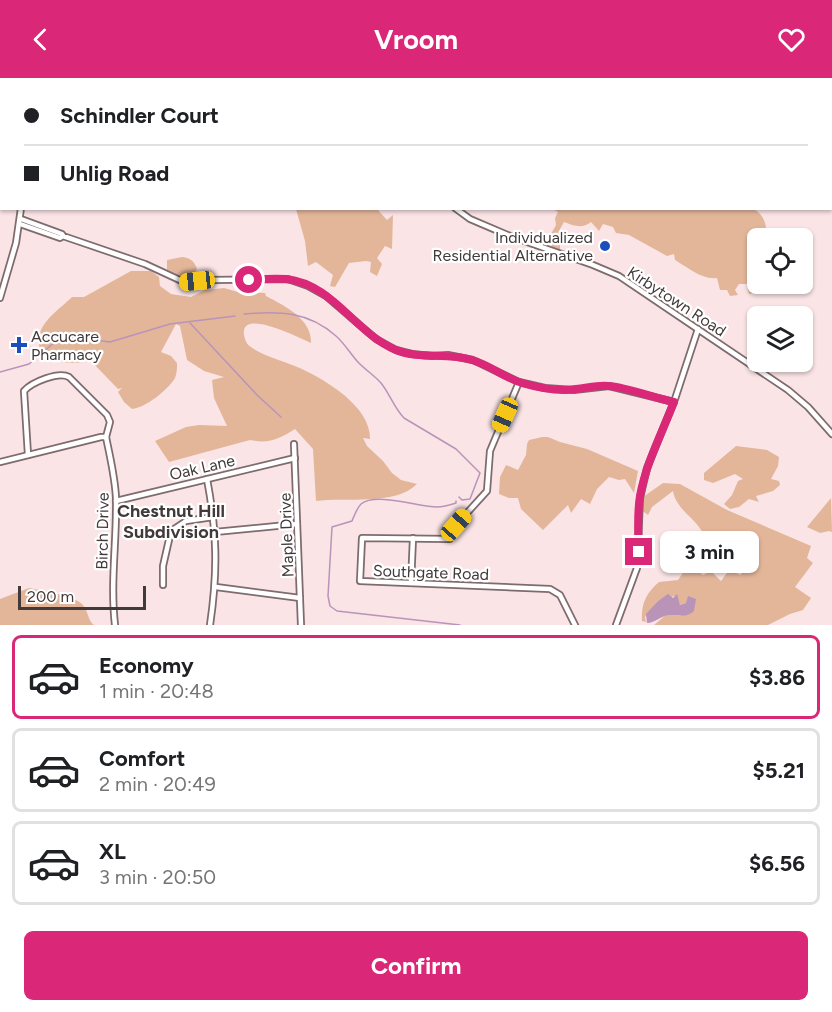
<!DOCTYPE html>
<html lang="en">
<head>
<meta charset="utf-8">
<style>
	body { margin:0; font-family:Figtree,sans-serif; background:#f6f6f6; color:#202124; height:100vh; display:flex; flex-direction:column; font-size:22px; white-space:nowrap }
	* { box-sizing:border-box; margin:0 }
	p { font-size:20px; color:#757577 }
	.icon { flex:none; width:33px; height:33px; fill:none; stroke:currentColor; stroke-width:2; stroke-linecap:round; stroke-linejoin:round }
	.map { position:relative; height:547px; overflow:hidden }
	.details { display:flex; flex-direction:column; background:#fff; flex:1 }
	.details>* { flex:none }
	.banner { position:absolute; left:0px; top:0px; width:832px; height:132px; box-shadow:0 2px 4px #0004; display:grid; align-content:center; height:132px; padding:0 24px; background:#fff }
	.tools { position:absolute; left:747px; top:150px; display:grid; gap:12px }
	.tools a { display:grid; place-items:center; width:66px; height:66px; border-radius:9px; background:#fff; box-shadow:0 2px 4px #0004; font-size:30px }
	.scale { position:absolute; left:18px; bottom:15px; width:128px; box-sizing:border-box; padding-left:6px; border:3px solid #41393a; border-top:0; font-size:16px; line-height:21px; white-space:nowrap; color:#41393a; -webkit-text-stroke:4px #fff; paint-order:stroke }
	.end { position:absolute; width:27px; height:27px; margin:-14px; border:8px solid #db2777; background:#fff; box-shadow:0 0 0 3px #fff }
	.from { border-radius:50% }
	.bubble { position:absolute; height:42px; border-radius:9px; background:#fff; box-shadow:0 2px 4px #0004; font-size:20px; font-weight:700; line-height:42px; text-align:center }
	.car { position:absolute; width:18px; height:36px; margin:-18px -9px; border-radius:8px; box-shadow:0 0 4px 2px #0007; background:linear-gradient(#f5c518 24%,#345 0 40%,#f5c518 0 76%,#345 0 86%,#f5c518 0) }
	.banner b { display:flex; align-items:center; gap:21px; height:57px; font-size:22px }
	.banner b+b { border-top:2px solid #e0e0e0 }
	.banner i { width:15px; height:15px; background:#202124 }
	ul { padding:10px 0 0; list-style:none }
	li { display:flex; align-items:center; gap:18px; height:84px; margin:0 12px 9px; padding:0 12px; border:3px solid #e0e0e0; border-radius:9px }
	li div { flex:1 }
	li b { display:block; font-size:22px }
	li em { font-style:normal; font-weight:700 }
	li.on { border-color:#db2777 }
	li>.icon { width:54px; height:54px; stroke-width:1.5 }
	.primary-button { display:flex; gap:12px; margin-top:auto; padding:12px 24px }
	.primary-button a { flex:1; height:69px; border-radius:9px; background:#db2777; color:#fff; font-size:24px; font-weight:700; line-height:69px; text-align:center }
	header { display:flex; justify-content:space-between; align-items:center; height:78px; padding:0 24px; background:#db2777; color:#fff; font-size:27px; font-weight:700 }
	.map>svg:first-child { display:block }
</style>
</head>
<body>
<header><svg class="icon" aria-label="back" viewBox="0 0 24 24"><path d="M15 5l-7 7 7 7"/></svg>Vroom<svg class="icon" aria-label="heart" viewBox="0 0 24 24"><path d="M12 20l-8-8c-3-5 5-10 8-4 3-6 11-1 8 4z"/></svg></header>
<div class="map">
<svg width="832" height="547" viewBox="0 0 832 547">
	<rect width="100%" height="100%" fill="#fae4e6"/>
	<g fill="#e3b69a">
		<path d="M551,130L754,131C765,138 767,147 766,160H758V206H761L756,214L749,216L747,206H739L735,212L738,217L730,218L727,212H720L717,200C702,202 687,189 675,182L674,176L667,178L629,157L616,155L613,149L603,146L599,153L591,144C582,151 574,148 564,144L560,151V174L551,171L553,162L551,156L556,147L555,140L558,134Z"/>
		<path d="M296,131H377L387,142L393,137L392,171L385,168L377,180L382,186L377,198L370,194L371,184L366,183L349,185L335,209L330,208L333,197L316,184L308,188L305,163Z"/>
		<path d="M182,179C191,180 194,183 197,191L194,195L183,199L167,192V182Z"/>
		<path d="M131,193H151L159,199L160,208L171,216L191,219L205,212L224,210L238,214L265,215L266,218C285,228 312,241 311,265C301,261 240,229 244,257C245,262 247,267 251,269C262,278 288,284 302,291C327,303 371,329 370,361L363,360L367,368L383,383L392,395L401,402L417,406C395,428 345,419 316,423L313,371L295,351C279,361 269,366 250,362L169,384L155,363L186,349L199,347L227,348L214,320L212,302L224,299L204,293L187,282L180,248L176,246L161,274L171,278L177,285C177,290 177,295 175,300C168,312 145,330 132,331L124,324L118,314L122,310L118,311L91,283C72,287 31,286 40,255C44,241 62,229 72,219H84Z"/>
		<path d="M542,359H548L560,364L587,371L638,393L634,415L625,401L619,402L609,399L597,411L590,426L581,421L571,435L568,427L543,452L521,431L518,420H509L499,416L500,399L506,387L518,392L526,377L527,366L529,362Z"/>
		<path d="M736,368L767,372L779,379L778,388L771,401L779,403L780,407L773,413L756,418L759,424L749,421L739,429L730,431L724,426L732,417L738,403L743,401L735,396L713,405L704,402V395Z"/>
		<path d="M663,405L680,406L727,432L811,468L807,480L813,485L795,509L811,520L803,532L790,536L768,547H650H654L667,536L681,538L687,523L686,525L680,527L676,518L670,519L668,517L658,523L645,539L646,544L642,543C641,526 646,515 659,504L678,502L689,486L703,497L711,493L721,503L729,492L741,497L743,488L740,480L759,477L758,467C745,461 741,466 730,463C718,459 716,454 703,455C694,439 676,431 673,413L652,429L648,437L640,431L643,419Z"/>
		<path d="M831,420L832,454L829,453L820,455L807,449Z"/>
		<path d="M29,510C43,513 72,517 82,526C89,533 87,542 94,547H0V521Z"/>
	</g>
	<path fill="#ba93b9" d="M668,516L673,520L677,516L680,527L686,525L688,518L696,521L694,533C687,540 679,537 670,537C662,537 655,545 647,545L646,536L658,523Z"/>
	<g fill="none" stroke-linecap="round" stroke-linejoin="round">
		<g stroke="#ba93b9" stroke-width="1.5">
			<path d="M244,236C279,233 308,233 336,258C344,265 350,275 357,283C364,291 374,297 381,305C390,316 394,330 404,340L456,371L480,395L470,421L462,422L459,419"/>
			<path d="M190,245L257,317L281,339"/>
			<path d="M0,294L29,286L62,258L110,264L170,246L235,238"/>
			<path d="M456,423V425C450,427 443,429 437,429C419,429 376,414 361,426C358,429 354,438 352,443L332,449L328,518L330,528L337,533L460,547"/>
		</g>
		<g stroke="#7e6b6d" stroke-width="8">
			<g id="minor">
				<path d="M321,0L322,2"/>
				<path d="M302,2L303,0"/>
				<path d="M0,46L2,49"/>
				<path d="M455,130L470,141L510,158L593,187L619,198L788,312L808,329L832,356"/>
				<path d="M21,141L62,156L63,158L145,186L184,204L209,202L288,201L308,208L326,218L376,261L396,272L412,276L432,278L448,277L473,282L519,304L545,310L574,312L609,308L674,324"/>
				<path d="M20,146L60,160L63,158"/>
				<path d="M0,220L16,165L21,130"/>
				<path d="M519,304L490,373L487,413L456,447L450,461L362,460L360,503L550,511L560,517L575,547"/>
				<path d="M106,359C110,379 115,399 116,420C117,462 110,504 115,547"/>
				<path d="M294,366L301,547"/>
				<path d="M28,377L24,313C32,304 59,293 69,299L107,337L110,344L106,359"/>
				<path d="M0,384L101,359H106"/>
				<path d="M207,401C217,454 218,493 210,547"/>
				<path d="M116,423L295,380"/>
				<path d="M215,454L297,446"/>
				<path d="M411,505L413,460"/>
				<path d="M163,507V488L171,453L186,443L213,439"/>
				<path d="M216,509L300,520"/>
				<path d="M616,547L637,490L640,420L647,390L675,321L698,251"/>
			</g>
		</g>
		<g stroke="#cecccc" stroke-width="8">
			<g id="major">
				<path d="M427,0L435,2"/>
				<path d="M831,41H832"/>
			</g>
		</g>
		<use href="#minor" stroke="#fff" stroke-width="4.5"/>
		<use href="#major" stroke="#f7beb2" stroke-width="5"/>
	</g>
	<g fill="none" stroke-linecap="round" stroke-linejoin="round">
		<path stroke="#db2777" stroke-width="8" d="M249,202C261,201 274,200 286,201C333,206 355,255 396,272C420,282 447,274 472,282C490,287 505,300 522,305C539,310 559,314 576,311C587,310 597,307 608,308C627,309 654,320 674,324C662,355 646,385 640,418C637,436 638,456 639,474"/>
	</g>
	<g fill="#1d4fbc" stroke="#fff" stroke-width="2">
		<circle cx="605" cy="168" r="6"/>
		<path d="M16 258h6v6h6v6h-6v6h-6v-6h-6v-6h6z"/>
	</g>
	<g text-anchor="middle" stroke-width="4.5" stroke-linejoin="round" paint-order="stroke">
		<g font-size="16" fill="#41393a" stroke="#fff" text-anchor="end">
			<text x="593" y="165">Individualized<tspan x="593" dy="18">Residential Alternative</tspan></text>
			<text x="31" y="264" text-anchor="start">Accucare<tspan x="31" dy="18">Pharmacy</tspan></text>
		</g>
		<g font-size="16" fill="#41393a" stroke="#fff">
			<text transform="translate(677 223) rotate(33)" y="6">Kirbytown Road</text>
			<text transform="translate(202 389) rotate(-13)" y="6">Oak Lane</text>
			<text transform="translate(102 453) rotate(-89)" y="6">Birch Drive</text>
			<text transform="translate(286 457) rotate(-92)" y="6">Maple Drive</text>
			<text transform="translate(431 494) rotate(2)" y="6">Southgate Road</text>
		</g>
		<g font-size="18" font-weight="bold" fill="#41393a" stroke="#fff">
			<text x="171" y="439">Chestnut Hill<tspan x="171" dy="21">Subdivision</tspan></text>
		</g>
	</g>
</svg>
<div class="tools">
<a><svg class="icon" aria-label="locate" viewBox="0 0 24 24"><circle cx="12" cy="12" r="6"/><path d="M12 2v4M12 18v4M2 12h4M18 12h4"/></svg></a>
<a><svg class="icon" aria-label="layers" viewBox="0 0 24 24"><path d="M12 4l9 5-9 5-9-5zM3 14l9 5 9-5"/></svg></a>
</div>
<div class="scale">200 m</div>
<i class="end from" style="left:249px;top:202px"></i>
<i class="end" style="left:639px;top:474px"></i>
<div class="bubble" style="left:660px;top:453px;width:99px">3 min</div>
<i class="car" style="left:197px;top:203px;rotate:264deg"></i>
<i class="car" style="left:505px;top:337px;rotate:204deg"></i>
<i class="car" style="left:456px;top:447px;rotate:41deg"></i>
<div class="banner">
<b><i class="from"></i>Schindler Court</b>
<b><i></i>Uhlig Road</b>
</div>
</div>
<section class="details">
<ul>
<li class="on"><svg class="icon" aria-label="car" viewBox="0 0 24 24"><path d="M5 17H2v-5l4-1 3-4h7l3 4 3 1v5h-3M9 17h6M6 11h13"/><circle cx="7" cy="17" r="2"/><circle cx="17" cy="17" r="2"/></svg><div><b>Economy</b><p>1 min · 20:48</p></div><em>$3.86</em></li>
<li><svg class="icon" aria-label="car" viewBox="0 0 24 24"><path d="M5 17H2v-5l4-1 3-4h7l3 4 3 1v5h-3M9 17h6M6 11h13"/><circle cx="7" cy="17" r="2"/><circle cx="17" cy="17" r="2"/></svg><div><b>Comfort</b><p>2 min · 20:49</p></div><em>$5.21</em></li>
<li><svg class="icon" aria-label="car" viewBox="0 0 24 24"><path d="M5 17H2v-5l4-1 3-4h7l3 4 3 1v5h-3M9 17h6M6 11h13"/><circle cx="7" cy="17" r="2"/><circle cx="17" cy="17" r="2"/></svg><div><b>XL</b><p>3 min · 20:50</p></div><em>$6.56</em></li>
</ul>
<div class="primary-button"><a>Confirm</a></div>
</section>
</body>
</html>
